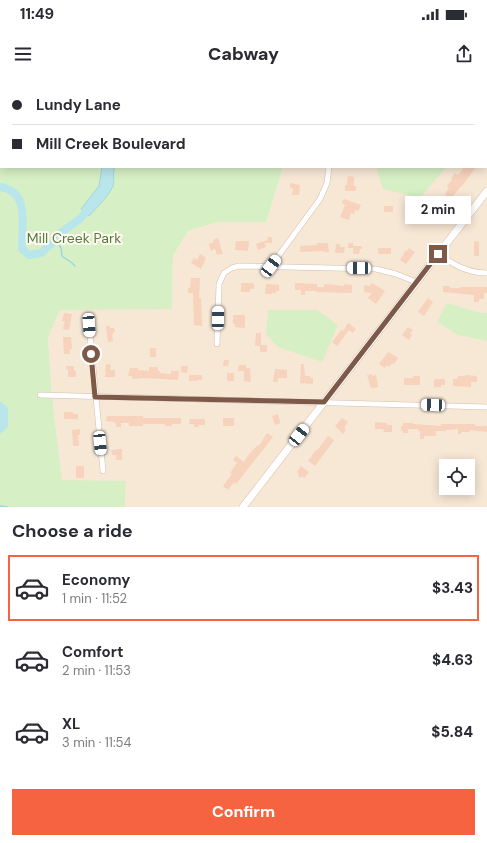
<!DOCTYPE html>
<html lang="en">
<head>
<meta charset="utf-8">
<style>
	body { margin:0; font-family:"DM Sans",sans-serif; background:#f7f7f7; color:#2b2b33; height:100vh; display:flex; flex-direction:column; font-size:15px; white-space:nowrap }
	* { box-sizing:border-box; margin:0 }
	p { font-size:13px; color:#7c7c81 }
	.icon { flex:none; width:22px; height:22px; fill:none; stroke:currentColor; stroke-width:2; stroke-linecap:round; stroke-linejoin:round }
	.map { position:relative; height:427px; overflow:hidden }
	.side { display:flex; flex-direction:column; background:#fff; flex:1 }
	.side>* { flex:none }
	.hud { position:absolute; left:0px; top:0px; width:487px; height:88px; box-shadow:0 2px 10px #0003; display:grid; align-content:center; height:88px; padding:0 12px; background:#fff }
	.fabs { position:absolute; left:439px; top:379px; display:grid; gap:8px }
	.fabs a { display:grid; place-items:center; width:36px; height:36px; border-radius:0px; background:#fff; box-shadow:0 2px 10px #0003; font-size:20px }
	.end { position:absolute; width:18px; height:18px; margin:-9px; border:5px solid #7d5948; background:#fff; box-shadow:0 0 0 2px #fff }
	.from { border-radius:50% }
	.bubble { position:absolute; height:28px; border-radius:0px; background:#fff; box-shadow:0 2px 10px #0003; font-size:13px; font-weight:800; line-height:28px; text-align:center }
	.car { position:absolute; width:12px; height:24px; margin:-12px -6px; border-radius:5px; box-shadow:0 0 3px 1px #0007; background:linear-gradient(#fff 24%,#345 0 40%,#fff 0 76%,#345 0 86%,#fff 0) }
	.hud b { display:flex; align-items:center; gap:14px; height:38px; font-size:15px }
	.hud b+b { border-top:1px solid #e1e1e2 }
	.hud i { width:10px; height:10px; background:#2b2b33 }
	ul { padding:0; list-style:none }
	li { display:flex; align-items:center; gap:12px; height:66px; margin:0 8px 6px; padding:0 4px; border:2px solid transparent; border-radius:0px }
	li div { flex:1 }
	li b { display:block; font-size:15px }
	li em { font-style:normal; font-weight:800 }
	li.active { border-color:#f56341 }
	li>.icon { width:36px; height:36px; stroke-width:1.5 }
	h2 { padding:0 12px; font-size:18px; line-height:48px }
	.button { display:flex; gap:8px; margin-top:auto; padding:8px 12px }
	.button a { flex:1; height:46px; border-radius:0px; background:#f56341; color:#fff; font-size:16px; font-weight:800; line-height:46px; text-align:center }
	.status { display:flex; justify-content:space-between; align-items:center; height:28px; padding:0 20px; background:#fff; direction:ltr }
	.status svg { height:11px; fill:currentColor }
	header { display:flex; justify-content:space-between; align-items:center; height:52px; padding:0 12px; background:#fff; font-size:18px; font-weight:800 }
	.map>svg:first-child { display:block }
</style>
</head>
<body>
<div class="status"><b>11:49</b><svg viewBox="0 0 49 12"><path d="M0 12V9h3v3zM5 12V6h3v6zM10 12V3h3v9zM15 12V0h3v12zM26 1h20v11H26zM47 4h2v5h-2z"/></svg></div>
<header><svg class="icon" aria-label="menu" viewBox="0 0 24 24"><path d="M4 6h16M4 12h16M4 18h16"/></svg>Cabway<svg class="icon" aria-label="share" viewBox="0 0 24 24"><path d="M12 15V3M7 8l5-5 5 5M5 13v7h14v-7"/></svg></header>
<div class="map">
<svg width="487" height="427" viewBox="0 0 487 427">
	<rect width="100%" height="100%" fill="#fff5e8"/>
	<path fill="#f7e7d5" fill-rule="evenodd" d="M298,0H487V427H125L126,401H62L52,316L48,257L60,229H172L173,176L188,151L218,142H266L283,87H486V1H297ZM446,386H468V408H446Z"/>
	<g fill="#d7efc4">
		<path d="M0,0H298L1,1V87H283L266,142H218L188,151L173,176L172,229L60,230L48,257L52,316L62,400L126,401L125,427H0Z"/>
		<path d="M376,87H446L420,118L383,109Z"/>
		<path d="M447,223L480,233H487V261L458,255L437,242Z"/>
		<path d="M268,230H317L338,245L322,282L278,267L266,254Z"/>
	</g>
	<path fill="#b9e6eb" stroke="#9ed7de" d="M102,87H115C112,93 115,100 113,106C108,117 97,127 89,136L81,129L99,106Z"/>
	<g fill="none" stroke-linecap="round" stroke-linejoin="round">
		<g stroke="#9ed7de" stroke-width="1.5">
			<path d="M247,0V1"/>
			<path d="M0,8L1,7"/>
			<path d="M56,160L61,168L62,176L72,183L75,186"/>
			<path d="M0,426L8,427"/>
		</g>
		<g stroke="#b9e6eb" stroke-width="8">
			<path d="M0,107C31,111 21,147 22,169L29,175L41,173L54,161L63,151L80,139L92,125"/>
			<path d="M0,326L4,330V345L0,349"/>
		</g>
	</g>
	<g fill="#f7d2bc">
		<path d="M464,87H476L462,106H461L433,141L428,136L432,132L430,130L435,124L439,127L447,116L445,114L449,108L447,106L452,100L451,99L455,93L458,95Z"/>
		<path d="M348,96L354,97V106H356V111H345V105H347Z"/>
		<path d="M290,103L300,105L299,115H292L293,108H290Z"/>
		<path d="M344,119L361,125L358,131L355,130L354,134L351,133L349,140L340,137L345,125L342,123Z"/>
		<rect x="384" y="126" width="9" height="6"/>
		<path d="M267,157H272V163H265L266,167L258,170L256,164L268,160Z"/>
		<path d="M218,158L223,174L217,175L215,169L211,171L209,164L214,162L213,160Z"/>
		<path d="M236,161H249L248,171L235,170Z"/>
		<path d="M474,161L479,162V176H474Z"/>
		<path d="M317,163H328L329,172H324V171L300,172V166L317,165Z"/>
		<path d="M348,163H353V166H362V169H360L359,174H353V168H348Z"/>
		<path d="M336,164H340V167H345L344,173H335Z"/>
		<rect x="378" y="168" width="13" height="6"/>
		<path d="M409,168L415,172L406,184L400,180L406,170L407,171Z"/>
		<path d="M200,174L206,178L201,189L191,183L194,178L197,180Z"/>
		<path d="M191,198H200L199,218H201L202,246L194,245L193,213H188V208H190Z"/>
		<path d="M241,203H254V209H250V212H241Z"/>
		<path d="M295,203L317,204V207H324V204L344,206V204L352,205V213L316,212V211H305V215H301V210H295Z"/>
		<path d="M372,203L385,211L376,224L368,218L372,213L364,212V205L370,206Z"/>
		<path d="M266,204L279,205V211H276V213H272V214H265Z"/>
		<path d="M443,206H450V208H460V207H487V213H484V219H479V222H474V215L443,212Z"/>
		<path d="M428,218L433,222L424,236L418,232Z"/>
		<path d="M64,233L72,234L69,250L63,249L65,241H62Z"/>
		<path d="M233,235H245V248L235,247V244H233Z"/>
		<path d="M348,243L356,249L353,253L349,250L337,266L332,262L341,250L343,251Z"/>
		<path d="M106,246H110V248H114L115,252H113V255H112L113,261L108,262Z"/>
		<path d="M408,247L413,250L410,253L412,255L409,260L402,255Z"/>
		<path d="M256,253H261V265H267V272H260V266H255Z"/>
		<path d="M63,257H71L72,269H70V274H64Z"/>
		<rect x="150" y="268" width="6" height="9"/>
		<path d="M388,272L398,278L394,284L392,283L389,287L387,285L385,288L379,284Z"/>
		<path d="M224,280H229L228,286H223Z"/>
		<path d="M106,284L111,285L110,290H115V297H105Z"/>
		<path d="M301,284H304L305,296H310V298H313V304L300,303Z"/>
		<path d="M239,285H246V288H250L251,302L244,301V291H238Z"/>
		<path d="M66,286H74V291H76V297H68V289H66Z"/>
		<path d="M181,286H188L187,293L181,292Z"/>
		<path d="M149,287H158V291H160V293L171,294V291H179L178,300L144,298L132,299V296H128L130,288H138V290L149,291Z"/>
		<path d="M275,289L287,290V298H278V302H273Z"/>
		<rect x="227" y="293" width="7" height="8"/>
		<path d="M372,294V296L376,295L378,307L371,308L367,295Z"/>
		<path d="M189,295H202V300H198V301H189Z"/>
		<path d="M465,295L477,296V302H471V307L453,306V299H457L458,296H465Z"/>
		<path d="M413,296H420V305H404V298H413Z"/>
		<path d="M434,299H445V305H441V307H434Z"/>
		<path d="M64,332H73V334H78V339H64Z"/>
		<path d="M278,334L280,343L275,345L272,336Z"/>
		<path d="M107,336H143V338H181V344H172V346H165V344H143V346H129V343H121V347H116V343H114V342L106,341Z"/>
		<rect x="223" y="338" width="11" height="8"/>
		<path d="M342,338L348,342L344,348L346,349L343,354L335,346Z"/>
		<path d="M190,339H205V345H199V347H194V344H189Z"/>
		<path d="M375,342L387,343V345H392V352H384L383,349H375Z"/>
		<path d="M403,343H413V344L441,346V344H475V346H487V352L470,350V352H461V354H458V349L446,350V351H436V356H424V359H420V351H418V349H408V353H403V351H401V346H403Z"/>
		<path d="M80,349V355H78L79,366H73L72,350Z"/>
		<path d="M267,353L273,357L236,404L234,402L228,410L223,406L232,394L230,393L237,383L233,380L236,376L244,382L250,373L258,365L259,366Z"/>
		<path d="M328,356L334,360L315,386L308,381L316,370L317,371Z"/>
		<path d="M122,369V380H116V375H112L111,370Z"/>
		<rect x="76" y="386" width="8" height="12"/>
		<path d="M301,386L309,392L304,398L302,396L301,398L298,396L299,394L297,392Z"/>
	</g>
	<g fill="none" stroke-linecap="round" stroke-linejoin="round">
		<g stroke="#d5beaf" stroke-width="6">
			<g id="street">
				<path d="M373,0L377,1"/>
				<path d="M350,1V0"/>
				<path d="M486,4H487"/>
				<path d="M438,174C454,185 468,193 487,193"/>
				<path d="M271,186L320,119L327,103L329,87"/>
				<path d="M89,245L103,391"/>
				<path d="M217,264L219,204L224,193L232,188L239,186L376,189L396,194L416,202"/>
				<path d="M40,315L487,327"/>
			</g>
		</g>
		<g stroke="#d9beab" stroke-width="8">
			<path id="secondary" d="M243,427L487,111"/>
		</g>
		<use href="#street" stroke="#fff" stroke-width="5"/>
		<use href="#secondary" stroke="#fff" stroke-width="7"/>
	</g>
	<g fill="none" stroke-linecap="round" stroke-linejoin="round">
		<path stroke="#7d5948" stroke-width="5" d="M91,274L95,317L324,322L438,174"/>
	</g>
	<g text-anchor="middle" stroke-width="4" stroke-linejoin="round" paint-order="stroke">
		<g font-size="14" fill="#517e3c" stroke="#fff9f1">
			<text x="74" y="163">Mill Creek Park</text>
		</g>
	</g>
</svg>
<div class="fabs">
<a><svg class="icon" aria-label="locate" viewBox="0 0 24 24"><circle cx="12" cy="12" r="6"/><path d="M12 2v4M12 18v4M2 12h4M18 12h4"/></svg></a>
</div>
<i class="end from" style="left:91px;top:274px"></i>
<i class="end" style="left:438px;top:174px"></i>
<div class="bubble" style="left:405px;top:116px;width:66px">2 min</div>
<i class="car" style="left:271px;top:186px;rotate:37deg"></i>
<i class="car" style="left:359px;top:188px;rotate:271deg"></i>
<i class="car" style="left:218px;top:238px;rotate:1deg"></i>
<i class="car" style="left:89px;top:245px;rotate:176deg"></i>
<i class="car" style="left:433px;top:325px;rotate:272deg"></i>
<i class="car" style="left:299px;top:355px;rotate:38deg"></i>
<i class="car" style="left:100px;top:363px;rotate:174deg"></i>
<div class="hud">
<b><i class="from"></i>Lundy Lane</b>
<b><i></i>Mill Creek Boulevard</b>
</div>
</div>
<section class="side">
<h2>Choose a ride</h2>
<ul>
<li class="active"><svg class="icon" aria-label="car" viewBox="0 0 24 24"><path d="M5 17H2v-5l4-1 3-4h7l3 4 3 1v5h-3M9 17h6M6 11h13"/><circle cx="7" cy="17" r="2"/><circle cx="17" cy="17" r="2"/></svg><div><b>Economy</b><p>1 min · 11:52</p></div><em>$3.43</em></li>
<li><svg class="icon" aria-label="car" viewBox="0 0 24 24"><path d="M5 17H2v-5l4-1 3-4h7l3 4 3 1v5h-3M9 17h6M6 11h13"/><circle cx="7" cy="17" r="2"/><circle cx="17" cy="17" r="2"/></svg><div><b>Comfort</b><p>2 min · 11:53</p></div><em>$4.63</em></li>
<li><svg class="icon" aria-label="car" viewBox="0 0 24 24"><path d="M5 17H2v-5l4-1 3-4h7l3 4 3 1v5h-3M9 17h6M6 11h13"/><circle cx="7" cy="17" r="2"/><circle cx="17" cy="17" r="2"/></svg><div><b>XL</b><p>3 min · 11:54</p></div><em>$5.84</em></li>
</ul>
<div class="button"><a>Confirm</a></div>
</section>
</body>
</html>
